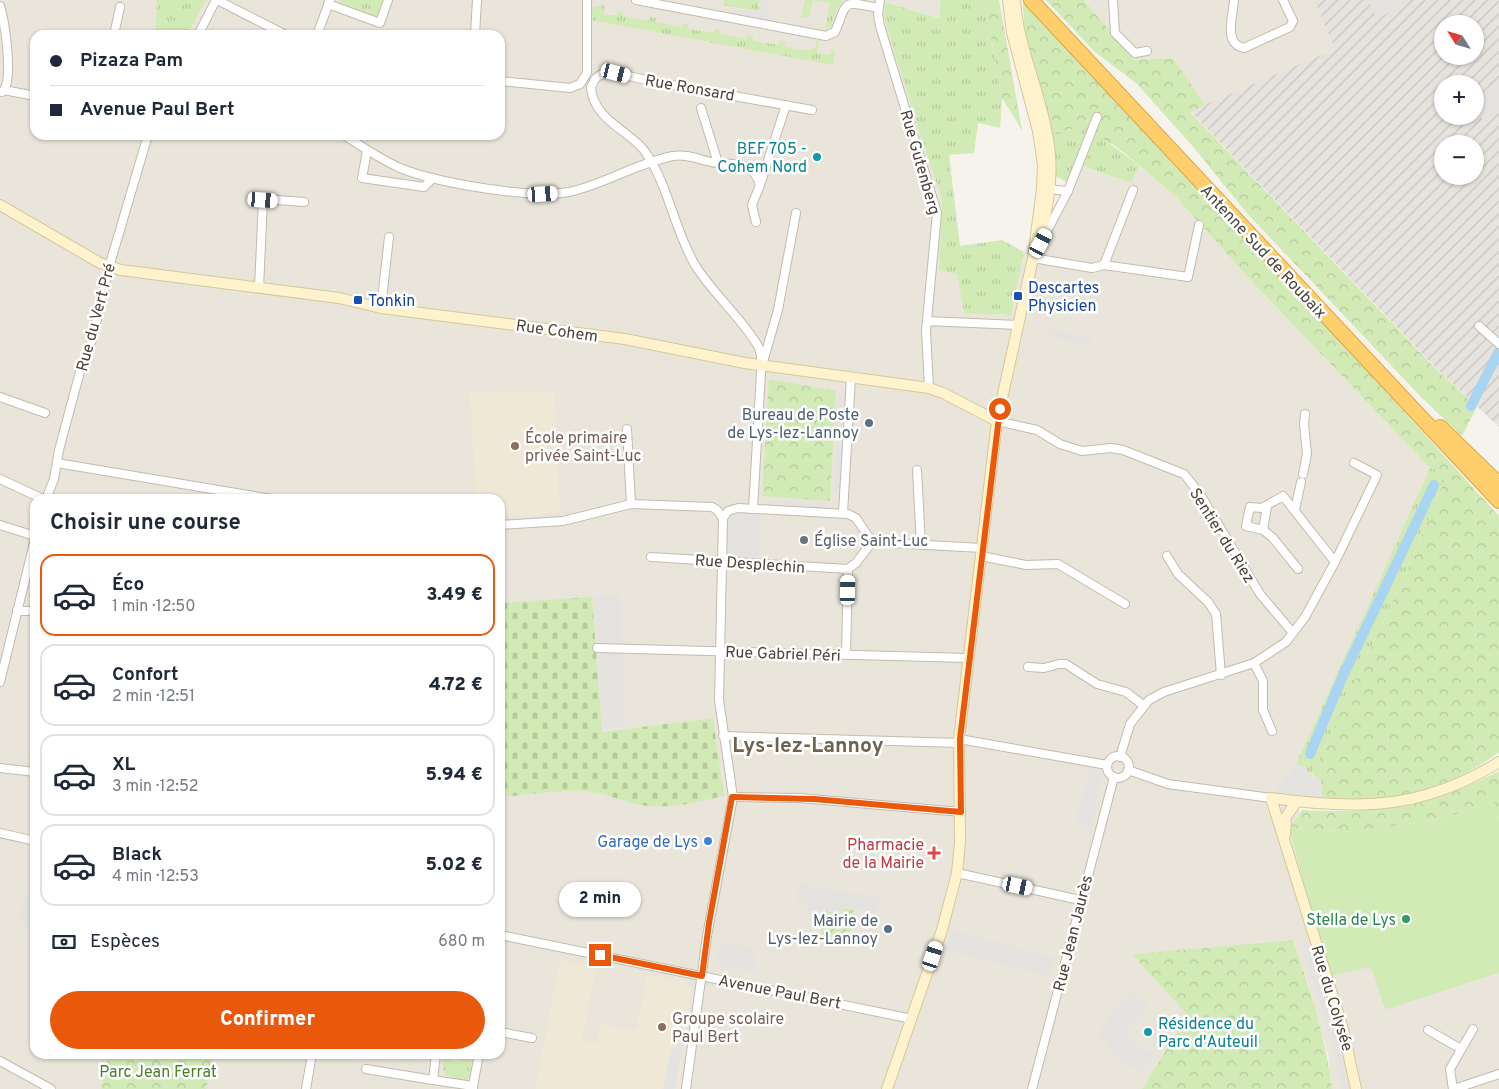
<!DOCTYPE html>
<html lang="fr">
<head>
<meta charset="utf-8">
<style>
	body { margin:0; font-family:Overpass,sans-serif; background:#f2f2f3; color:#1f2937; height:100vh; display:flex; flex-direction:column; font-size:19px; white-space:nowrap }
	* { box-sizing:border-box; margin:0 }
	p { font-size:16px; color:#747a83 }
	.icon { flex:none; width:28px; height:28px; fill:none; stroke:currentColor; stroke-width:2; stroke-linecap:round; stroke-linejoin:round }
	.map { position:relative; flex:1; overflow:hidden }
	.sheet { position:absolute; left:30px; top:494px; width:475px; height:565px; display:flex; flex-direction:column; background:#fff; border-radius:15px; box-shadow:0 1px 4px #0004 }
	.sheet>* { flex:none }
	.hud { position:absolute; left:30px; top:30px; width:475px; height:110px; border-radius:15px; box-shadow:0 1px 4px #0004; display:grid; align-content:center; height:110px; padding:0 20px; background:#fff }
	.needle { width:32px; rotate:307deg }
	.controls { position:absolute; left:1434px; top:15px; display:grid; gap:10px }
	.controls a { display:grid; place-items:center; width:50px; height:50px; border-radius:50%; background:#fff; box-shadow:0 1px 4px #0004; font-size:25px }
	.end { position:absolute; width:22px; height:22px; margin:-11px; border:6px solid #ea580c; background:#fff; box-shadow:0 0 0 2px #fff }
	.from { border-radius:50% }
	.bubble { position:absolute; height:35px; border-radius:18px; background:#fff; box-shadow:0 1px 4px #0004; font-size:16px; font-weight:800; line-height:35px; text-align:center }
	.car { position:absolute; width:15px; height:30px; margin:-15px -8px; border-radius:6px; box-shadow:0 0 4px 1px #0007; background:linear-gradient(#fff 24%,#345 0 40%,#fff 0 76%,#345 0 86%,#fff 0) }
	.hud b { display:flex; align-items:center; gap:18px; height:48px; font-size:19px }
	.hud b+b { border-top:1px solid #e0e1e3 }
	.hud i { width:12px; height:12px; background:#1f2937 }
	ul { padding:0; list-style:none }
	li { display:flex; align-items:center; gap:15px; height:82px; margin:0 10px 8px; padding:0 10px; border:2px solid #e0e1e3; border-radius:15px }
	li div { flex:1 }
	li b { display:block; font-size:19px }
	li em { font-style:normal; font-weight:800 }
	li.on { border-color:#ea580c }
	li>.icon { width:45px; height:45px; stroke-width:1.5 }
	h2 { padding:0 20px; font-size:22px; line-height:60px }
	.pay { display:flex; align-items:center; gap:12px; height:55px; padding:0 20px; font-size:19px }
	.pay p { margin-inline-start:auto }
	.button { display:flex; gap:10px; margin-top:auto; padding:10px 20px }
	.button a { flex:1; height:58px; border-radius:30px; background:#ea580c; color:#fff; font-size:20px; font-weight:800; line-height:58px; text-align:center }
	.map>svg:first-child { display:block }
</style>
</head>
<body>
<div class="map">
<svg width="1499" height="1089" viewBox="0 0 1499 1089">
	<defs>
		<pattern id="industrial-furrows" width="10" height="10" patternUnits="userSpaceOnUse" patternTransform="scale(1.25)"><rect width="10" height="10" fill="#e6e2dd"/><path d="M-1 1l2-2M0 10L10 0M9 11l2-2" fill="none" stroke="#c7c3be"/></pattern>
		<pattern id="grass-tufts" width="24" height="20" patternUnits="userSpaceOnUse" patternTransform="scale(1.25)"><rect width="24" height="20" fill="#d2eab5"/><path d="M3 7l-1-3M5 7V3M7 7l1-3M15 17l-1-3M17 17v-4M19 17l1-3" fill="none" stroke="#b6ca9c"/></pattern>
		<pattern id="forest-crowns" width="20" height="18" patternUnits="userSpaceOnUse" patternTransform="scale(1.25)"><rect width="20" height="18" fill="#d2eab5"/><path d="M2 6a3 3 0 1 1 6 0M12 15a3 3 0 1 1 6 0" fill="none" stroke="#b6ca9c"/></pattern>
		<pattern id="cemetery-stones" width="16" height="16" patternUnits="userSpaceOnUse" patternTransform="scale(1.25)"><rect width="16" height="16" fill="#d2eab5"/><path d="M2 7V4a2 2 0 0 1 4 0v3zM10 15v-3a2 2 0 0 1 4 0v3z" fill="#b6ca9c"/></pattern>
		<pattern id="garden-furrows" width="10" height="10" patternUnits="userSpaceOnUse" patternTransform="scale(1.25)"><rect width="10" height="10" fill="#d2eab5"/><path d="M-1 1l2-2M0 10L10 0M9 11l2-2" fill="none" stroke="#b6ca9c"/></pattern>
	</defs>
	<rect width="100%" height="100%" fill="#f6f3ec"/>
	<g fill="#eae5da" fill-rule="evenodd">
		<path d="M0,0H941L940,18L886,2L884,18L922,141L942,199L939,270L957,274L964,313L1011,315L1024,252L1041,250L1083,166L1131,183L1139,166L1174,195L1257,287L1430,468L1296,764L1274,790L1299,797V813L1289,828L1318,937L1371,967L1385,1010L1499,973V1089H1332L1328,1054L1307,980L1293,940L1132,954L1187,1015L1142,1089H0ZM35,35H500V135H35ZM35,499H500V1054H35Z"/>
		<path d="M1084,0H1314L1335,49L1205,105L1173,58L1134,60Z"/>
	</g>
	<path fill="url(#industrial-furrows)" fill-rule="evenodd" d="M1314,0H1499V427L1434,366L1190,111L1335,49ZM1442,24H1475V56H1442ZM1442,84H1475V116H1442ZM1442,144H1475V176H1442Z"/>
	<g fill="#efe8d6">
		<path d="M554,391L560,513L500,517V499H476L470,393Z"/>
		<path d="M560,960L596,967L582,1040L597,1043L601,1024L636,1030L647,975L684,981L691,990L679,1089H535Z"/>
	</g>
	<g fill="url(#grass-tufts)">
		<path d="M157,0H206L187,35H155Z"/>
		<path d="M340,0H385L379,15L374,18L338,5Z"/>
		<path d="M724,0H759L758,6L761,7L760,11L723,5Z"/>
		<path d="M805,0H843L837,8L831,27L825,30L830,3L813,0L809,18L801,17Z"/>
		<path d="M941,0H984L1002,98L1000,128L978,123L974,153L949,155L960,246L1002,240L1024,252L1011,315L964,313L957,274L939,270L942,199L922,141L884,18L885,2L939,18Z"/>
		<path d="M604,5V15H617V11L624,12L623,16L649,21L650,17L656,18V22L681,27L682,23L688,24V29L714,33L715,29L721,30L720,34L746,39L747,35L753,37V41L778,45L780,41L786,42L785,47L811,51L812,48H815L817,40H819L817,53L830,55L831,51L835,52L833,65L591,20L593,7Z"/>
		<path d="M1085,120C1100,139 1121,151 1139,166L1131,183L1083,166L1073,185L1055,176L1051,133L1073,129Z"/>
		<path d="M1430,468L1448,472L1410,564L1312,774L1306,771L1307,768L1296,764Z"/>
		<path d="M443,1054H452L451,1061L459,1062L460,1054H472L470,1076L467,1080H460L446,1075L443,1067Z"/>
	</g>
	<g fill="url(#forest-crowns)">
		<path d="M984,0H999L1022,130L1002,98Z"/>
		<path d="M1046,0H1084L1134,60L1173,58L1205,105L1190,112L1433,366L1477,407L1462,436L1420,396L1245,211L1196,150L1137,84L1094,51Z"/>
		<path d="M1023,2L1337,338L1499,516V752C1446,792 1388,803 1322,800L1321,780L1312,774L1410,564L1448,472L1430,468L1257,287L1174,195L1117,147L1096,135L1086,120L1073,129L1051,133C1038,90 1024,47 1023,2Z"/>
		<path d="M769,379L836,391L830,501L762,496Z"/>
		<path d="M1499,771V818L1492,798L1459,814L1402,825L1357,832L1289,828L1302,810C1380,814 1429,807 1499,771Z"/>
		<path d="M1293,940C1310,989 1326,1038 1332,1089H1142L1187,1015L1132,954Z"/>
		<path d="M108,1054H214L206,1089H101Z"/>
	</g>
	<path fill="url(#cemetery-stones)" d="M592,597L602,732L713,718L724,796C699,801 673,809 648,806C626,804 607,792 584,791C557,790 528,795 500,797V603Z"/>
	<path fill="url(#garden-furrows)" d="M844,908L854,910L849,940L820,935L825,911L842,914Z"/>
	<path fill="#d2eab5" d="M1493,797L1499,818V973L1385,1010L1371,967L1332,975L1318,937L1289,828L1357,832L1402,825L1459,814Z"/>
	<g fill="#e5e3e0">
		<path d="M759,0H776H769L768,6L766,14L773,16L771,22L732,15L733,8L759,13Z"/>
		<path d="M1368,0H1402L1404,4L1377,19Z"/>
		<path d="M1499,80V108L1485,122L1475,110V104Z"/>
		<path d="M1054,329L1094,339L1091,347L1049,336V331Z"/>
		<path d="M838,396L845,401L840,497L834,492Z"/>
		<path d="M767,500L830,503L829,511L766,508Z"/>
		<path d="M729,513L760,515L758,558L728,556Z"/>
		<path d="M620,595L626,726L602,729L595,596Z"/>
		<path d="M1296,764L1307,768L1306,771L1321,780L1322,800L1276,794L1274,790Z"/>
		<path d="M1090,768L1100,771L1102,778L1091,828L1075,823Z"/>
		<path d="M799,882L811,883L812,887L880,896L877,913L844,907L842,913L824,910L823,914L806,911L807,903L796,901Z"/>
		<path d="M29,886L35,888V931L23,927L25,920L18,918Z"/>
		<path d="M950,930L1055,957L1050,977L945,950Z"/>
		<path d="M1307,940L1342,1049L1348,1089H1341L1333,1045L1300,941Z"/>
		<path d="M720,942L756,949L755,973L720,965L721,959L716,958Z"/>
		<path d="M1130,991L1148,1005L1125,1034L1155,1057L1141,1074L1107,1048L1110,1044L1097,1034Z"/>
		<path d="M684,1041L675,1089H663L671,1050Z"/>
	</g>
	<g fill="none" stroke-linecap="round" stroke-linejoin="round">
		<g stroke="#a9d4f2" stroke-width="10">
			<path d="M1471,406L1499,351"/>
			<path d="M1310,754L1341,680L1434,485"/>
		</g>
		<g stroke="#c2bbae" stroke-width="10">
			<g id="street">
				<path d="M217,0L286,35"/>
				<path d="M636,0L826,36L835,32C848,1 841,0 878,8"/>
				<path d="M880,0L878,14L880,26L937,213L926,331L929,388"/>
				<path d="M1113,0L1115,33L1135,53L1147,51"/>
				<path d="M1234,0C1233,16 1223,44 1244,48L1290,27L1293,21L1283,0"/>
				<path d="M328,4L380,23L388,0"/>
				<path d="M0,6C5,23 13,76 4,90"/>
				<path d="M114,35L120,7"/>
				<path d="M198,35L216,0"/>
				<path d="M317,35L330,0"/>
				<path d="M475,35L477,0"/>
				<path d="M500,81L570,88L580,84L587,73V0"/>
				<path d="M2,92L4,90L35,96"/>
				<path d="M701,108L718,163C738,164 754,163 760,185L786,105"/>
				<path d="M1097,117L1068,191L1033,258L1092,268L1104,265L1188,277L1199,225"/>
				<path d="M344,135C362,147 380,159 400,168C437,183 531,199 569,192C605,184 637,163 673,156C688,153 704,162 718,163"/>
				<path d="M367,151L362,178L424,187L433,178"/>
				<path d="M1045,189L1068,191"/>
				<path d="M756,222L752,205L760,185"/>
				<path d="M1104,265L1133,190"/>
				<path d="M259,288L263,199L304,202"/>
				<path d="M381,308L389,237"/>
				<path d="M927,321L1018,325"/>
				<path d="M1479,326L1499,344"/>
				<path d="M763,362L778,310L796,213"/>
				<path d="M0,397L45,413"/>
				<path d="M997,421L1037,430L1060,444L1082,451L1111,448L1123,450L1184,474L1200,494L1260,594L1293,633"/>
				<path d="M627,429L631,504"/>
				<path d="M57,463L272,499"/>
				<path d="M917,470L921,545"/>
				<path d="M1303,474L1307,454L1304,424L1305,414"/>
				<path d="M0,479L43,499"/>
				<path d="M46,499L54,479L59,450L81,368L92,340L109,267L148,135"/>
				<path d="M1267,506L1263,530L1246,526L1250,507L1262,508L1283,496L1335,562"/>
				<path d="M753,509L761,373C762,364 762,354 758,346C741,317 713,294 695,265C674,229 669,187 646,153C633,132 593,121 591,87L595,79L600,75L616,73L650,81L812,110"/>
				<path d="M1295,510L1301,482"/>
				<path d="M843,513L851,377"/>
				<path d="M723,518L728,511L738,508L848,514L856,518L872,542"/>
				<path d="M0,525L35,536"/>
				<path d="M500,525L563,521L631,504L712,507L717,510L723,518"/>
				<path d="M1263,530L1273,538L1298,569"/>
				<path d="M872,542L982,548"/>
				<path d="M981,556L1026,565L1058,564L1125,604"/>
				<path d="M1167,556L1178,574L1208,602L1216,614L1221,675"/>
				<path d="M651,557L848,569"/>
				<path d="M848,569L856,563L872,542"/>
				<path d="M17,611H35"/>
				<path d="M597,648L968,658"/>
				<path d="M846,655L848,569"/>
				<path d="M1254,663L1263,681V710L1272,731"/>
				<path d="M1028,667L1044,668L1059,664H1066L1097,684L1126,692L1143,705"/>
				<path d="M0,682L35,539"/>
				<path d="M723,736L960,743"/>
				<path d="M959,739L1107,765"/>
				<circle cx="1118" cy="767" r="11"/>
				<path d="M1120,757L1130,724L1149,700L1164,692L1254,663L1286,642L1305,617L1335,562L1377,475L1354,463"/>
				<path d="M0,768L35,772"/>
				<path d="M1128,770L1168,784L1271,798"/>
				<path d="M733,797L800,798L961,812"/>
				<path d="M0,833L35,841"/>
				<path d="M957,873L1080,900"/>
				<path d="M500,935L912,1019"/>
				<path d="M1428,1030L1461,1049"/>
				<path d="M500,1032L532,1038"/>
				<path d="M436,1054L433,1080L473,1086V1089"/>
				<path d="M0,1061L51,1089"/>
				<path d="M366,1069L433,1080"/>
				<path d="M473,1086L479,1054"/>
				<path d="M306,1089L312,1054"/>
				<path d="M686,1089L707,936L733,797L719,700L723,518"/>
				<path d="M1032,1089L1114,777"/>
				<path d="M1453,1089L1450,1069L1473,1029"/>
				<path d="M1454,1089L1499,1074"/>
			</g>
		</g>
		<g stroke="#d6c79b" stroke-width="12">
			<g id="secondary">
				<path d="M1015,0C1018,47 1039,88 1047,134C1054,168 1050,203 1040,236"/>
				<path d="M0,205L100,263L121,270L339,298L381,308L625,339L745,363L929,388L943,393L997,421"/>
				<path d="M1285,835L1286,817L1296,802"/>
				<path d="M887,1089L942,930L957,873L960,842L959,739L997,421L1033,258L1042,189L1043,165L1038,131L1012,33L1008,0"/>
				<path d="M1356,1089L1343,1029L1271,798C1358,810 1422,810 1499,762"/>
			</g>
		</g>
		<g stroke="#e0a43c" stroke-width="16">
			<g id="highway">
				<path d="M1031,0L1499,501"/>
				<path d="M1440,427L1499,484"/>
			</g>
		</g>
		<use href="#street" stroke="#fff" stroke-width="8"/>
		<use href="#secondary" stroke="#fff3cd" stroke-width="10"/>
		<use href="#highway" stroke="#ffcf6e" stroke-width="14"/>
	</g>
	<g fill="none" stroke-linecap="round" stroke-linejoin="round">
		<path stroke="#ea580c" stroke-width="6" d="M600,955L702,976L709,923L732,797L814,799L961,812L960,739L1000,409"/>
	</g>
	<g fill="#0f9aa8" stroke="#fff" stroke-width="2">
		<circle cx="817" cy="157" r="5"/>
		<circle cx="1148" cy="1032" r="5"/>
	</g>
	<g fill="#1a4fb4" stroke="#fff" stroke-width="2">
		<rect x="1013" y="291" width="10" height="10" rx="2.5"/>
		<rect x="353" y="295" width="10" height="10" rx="2.5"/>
	</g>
	<g fill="#5c6f8a" stroke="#fff" stroke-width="2">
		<circle cx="869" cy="423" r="5"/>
		<circle cx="888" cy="929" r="5"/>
	</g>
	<g fill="#8d6e63" stroke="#fff" stroke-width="2">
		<circle cx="515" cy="446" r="5"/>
		<circle cx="662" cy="1027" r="5"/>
	</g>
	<circle fill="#6b7280" stroke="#fff" stroke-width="2" cx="804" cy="540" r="5"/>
	<circle fill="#3f7fe0" stroke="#fff" stroke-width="2" cx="708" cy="841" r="5"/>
	<path fill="#e0444e" stroke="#fff" stroke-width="2" d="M931.5 845.5h5v5h5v5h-5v5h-5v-5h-5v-5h5z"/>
	<circle fill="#2e9e5b" stroke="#fff" stroke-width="2" cx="1406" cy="919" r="5"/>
	<g text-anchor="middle" stroke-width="5" stroke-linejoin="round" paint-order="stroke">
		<g font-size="16" fill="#4b4439" stroke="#fff">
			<text transform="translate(690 87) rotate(10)" y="6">Rue Ronsard</text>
			<text transform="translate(921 162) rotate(74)" y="6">Rue Gutenberg</text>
			<text transform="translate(1264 251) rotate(47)" y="6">Antenne Sud de Roubaix</text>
			<text transform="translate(95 317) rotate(-75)" y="6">Rue du Vert Pré</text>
			<text transform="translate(557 330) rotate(8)" y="6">Rue Cohem</text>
			<text transform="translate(1223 535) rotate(58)" y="6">Sentier du Riez</text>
			<text transform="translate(750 563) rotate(4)" y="6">Rue Desplechin</text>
			<text transform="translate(783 653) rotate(2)" y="6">Rue Gabriel Péri</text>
			<text transform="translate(1072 933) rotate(-76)" y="6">Rue Jean Jaurès</text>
			<text transform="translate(780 991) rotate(11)" y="6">Avenue Paul Bert</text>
			<text transform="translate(1333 998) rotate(73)" y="6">Rue du Colysée</text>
		</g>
		<g font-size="16" fill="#0d838f" stroke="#fff" text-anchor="end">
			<text x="807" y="154">BEF 705 -<tspan x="807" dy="18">Cohem Nord</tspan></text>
			<text x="1158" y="1029" text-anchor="start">Résidence du<tspan x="1158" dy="18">Parc d'Auteuil</tspan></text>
		</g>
		<g font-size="16" fill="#164399" stroke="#fff" text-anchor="start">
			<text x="1028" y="293">Descartes<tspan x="1028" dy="18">Physicien</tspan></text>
			<text x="368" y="306">Tonkin</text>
		</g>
		<g font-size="16" fill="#4e5e75" stroke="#fff" text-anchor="end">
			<text x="859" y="420">Bureau de Poste<tspan x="859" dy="18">de Lys-lez-Lannoy</tspan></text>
			<text x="878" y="926">Mairie de<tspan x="878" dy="18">Lys-lez-Lannoy</tspan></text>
		</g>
		<g font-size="16" fill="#785e54" stroke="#fff" text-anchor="start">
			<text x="525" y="443">École primaire<tspan x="525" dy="18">privée Saint-Luc</tspan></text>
			<text x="672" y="1024">Groupe scolaire<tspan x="672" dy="18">Paul Bert</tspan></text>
		</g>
		<g font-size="16" fill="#5b616d" stroke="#fff" text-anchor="start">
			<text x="814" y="546">Église Saint-Luc</text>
		</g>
		<g font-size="16" fill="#366cbe" stroke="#fff" text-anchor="end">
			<text x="698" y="847">Garage de Lys</text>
		</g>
		<g font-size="16" fill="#be3a42" stroke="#fff" text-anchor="end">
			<text x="924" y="850">Pharmacie<tspan x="924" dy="18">de la Mairie</tspan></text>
		</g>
		<g font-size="16" fill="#27864d" stroke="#fff" text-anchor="end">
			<text x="1396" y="925">Stella de Lys</text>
		</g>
		<g font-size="16" fill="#4a7f2a" stroke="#fff">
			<text x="158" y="1077">Parc Jean Ferrat</text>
		</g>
		<g font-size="21" font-weight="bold" fill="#6e6250" stroke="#fff">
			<text x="808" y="752">Lys-lez-Lannoy</text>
		</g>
	</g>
</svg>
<div class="controls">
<a><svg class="needle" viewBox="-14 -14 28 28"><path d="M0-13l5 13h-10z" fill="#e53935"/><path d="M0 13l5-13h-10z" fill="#747a83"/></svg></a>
<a>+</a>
<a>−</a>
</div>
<i class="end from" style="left:1000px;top:409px"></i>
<i class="end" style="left:600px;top:955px"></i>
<div class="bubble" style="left:559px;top:882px;width:82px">2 min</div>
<i class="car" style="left:616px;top:73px;rotate:104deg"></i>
<i class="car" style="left:543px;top:194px;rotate:87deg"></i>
<i class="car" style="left:263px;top:200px;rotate:94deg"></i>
<i class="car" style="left:1041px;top:243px;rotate:28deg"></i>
<i class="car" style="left:848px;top:590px;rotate:1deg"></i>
<i class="car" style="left:1018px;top:886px;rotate:102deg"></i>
<i class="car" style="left:933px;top:956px;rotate:18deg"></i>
<div class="hud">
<b><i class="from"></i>Pizaza Pam</b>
<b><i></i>Avenue Paul Bert</b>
</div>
<section class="sheet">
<h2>Choisir une course</h2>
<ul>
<li class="on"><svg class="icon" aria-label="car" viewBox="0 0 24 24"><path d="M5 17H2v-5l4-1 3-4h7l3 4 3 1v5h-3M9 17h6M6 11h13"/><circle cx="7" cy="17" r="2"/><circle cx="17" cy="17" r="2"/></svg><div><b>Éco</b><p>1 min · 12:50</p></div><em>3.49 €</em></li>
<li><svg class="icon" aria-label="car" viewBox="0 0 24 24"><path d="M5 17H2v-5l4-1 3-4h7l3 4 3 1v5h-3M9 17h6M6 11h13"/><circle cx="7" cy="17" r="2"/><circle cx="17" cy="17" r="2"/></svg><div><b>Confort</b><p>2 min · 12:51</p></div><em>4.72 €</em></li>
<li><svg class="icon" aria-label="car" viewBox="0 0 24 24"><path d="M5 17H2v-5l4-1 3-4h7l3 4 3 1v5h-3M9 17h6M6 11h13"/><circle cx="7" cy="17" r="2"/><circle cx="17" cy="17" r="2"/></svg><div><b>XL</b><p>3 min · 12:52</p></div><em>5.94 €</em></li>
<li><svg class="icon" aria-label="car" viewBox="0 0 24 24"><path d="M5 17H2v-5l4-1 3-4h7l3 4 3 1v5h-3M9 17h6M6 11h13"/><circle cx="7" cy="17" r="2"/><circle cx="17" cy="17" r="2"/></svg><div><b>Black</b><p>4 min · 12:53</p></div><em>5.02 €</em></li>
</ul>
<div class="pay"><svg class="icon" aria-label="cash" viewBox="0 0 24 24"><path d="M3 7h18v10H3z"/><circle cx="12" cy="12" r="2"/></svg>Espèces<p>680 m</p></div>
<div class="button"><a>Confirmer</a></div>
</section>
</div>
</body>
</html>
